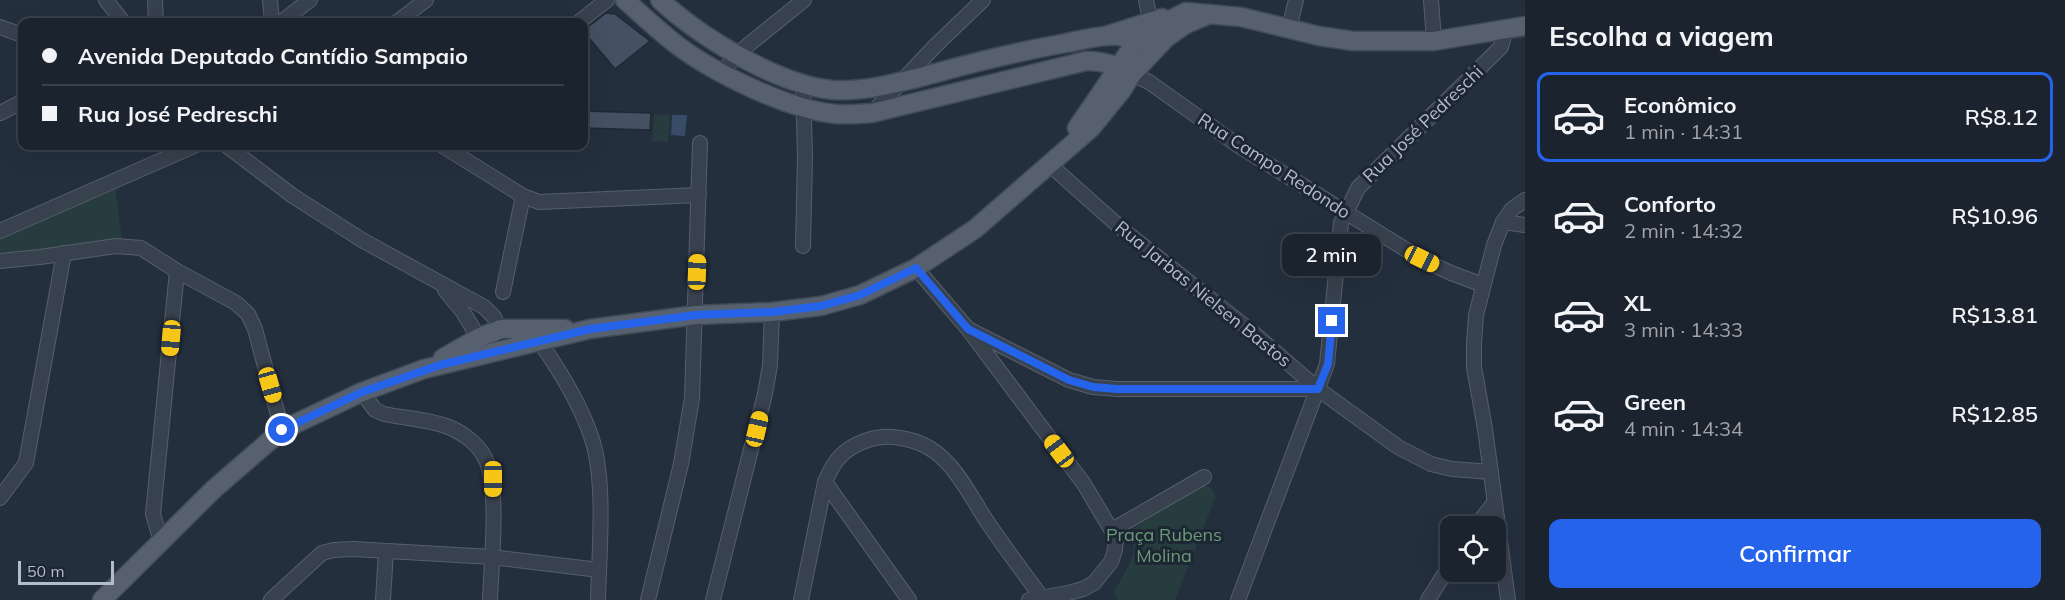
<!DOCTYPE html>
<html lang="pt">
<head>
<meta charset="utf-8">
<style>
	body { margin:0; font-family:Mulish,sans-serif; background:#242b36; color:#f1f3f6; height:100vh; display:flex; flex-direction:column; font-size:22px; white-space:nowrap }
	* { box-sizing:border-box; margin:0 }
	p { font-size:20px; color:#a0a4aa }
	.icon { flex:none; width:33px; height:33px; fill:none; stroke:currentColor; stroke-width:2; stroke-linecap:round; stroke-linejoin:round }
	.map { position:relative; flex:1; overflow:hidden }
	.drawer { display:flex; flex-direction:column; background:#1b232e; width:540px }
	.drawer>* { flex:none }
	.top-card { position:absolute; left:18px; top:18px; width:570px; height:132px; border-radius:12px; box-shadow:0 6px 24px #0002,0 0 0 2px #39404a; display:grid; align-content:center; height:132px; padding:0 24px; background:#1b232e }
	.fabs { position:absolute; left:1440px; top:516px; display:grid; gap:12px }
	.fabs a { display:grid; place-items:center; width:66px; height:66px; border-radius:12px; background:#1b232e; box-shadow:0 6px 24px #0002,0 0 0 2px #39404a; font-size:30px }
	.scale { position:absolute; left:18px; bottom:15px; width:96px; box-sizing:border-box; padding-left:6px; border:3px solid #b4bcc9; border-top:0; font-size:16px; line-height:21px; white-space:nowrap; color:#b4bcc9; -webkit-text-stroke:4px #1d2633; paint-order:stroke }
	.end { position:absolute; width:27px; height:27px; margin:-14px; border:8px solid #2563eb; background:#fff; box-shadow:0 0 0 3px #fff }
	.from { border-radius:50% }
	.bubble { position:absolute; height:42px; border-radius:12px; background:#1b232e; box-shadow:0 6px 24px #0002,0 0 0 2px #39404a; font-size:20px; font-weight:600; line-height:42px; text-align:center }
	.car { position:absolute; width:18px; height:36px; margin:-18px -9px; border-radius:8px; box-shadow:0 0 4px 2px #0007; background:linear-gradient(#f5c518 24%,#345 0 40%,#f5c518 0 76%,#345 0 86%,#f5c518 0) }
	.top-card b { display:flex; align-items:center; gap:21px; height:57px; font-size:22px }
	.top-card b+b { border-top:2px solid #39404a }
	.top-card i { width:15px; height:15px; background:#f1f3f6 }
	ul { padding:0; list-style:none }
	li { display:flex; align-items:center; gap:18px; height:90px; margin:0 12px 9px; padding:0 12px; border:3px solid transparent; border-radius:12px }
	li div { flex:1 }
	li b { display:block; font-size:22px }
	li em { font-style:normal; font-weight:600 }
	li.selected { border-color:#2563eb }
	li>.icon { width:54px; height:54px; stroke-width:1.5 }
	h2 { padding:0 24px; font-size:27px; line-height:72px }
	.action { display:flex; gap:12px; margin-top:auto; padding:12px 24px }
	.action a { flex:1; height:69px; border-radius:12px; background:#2563eb; color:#fff; font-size:24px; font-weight:600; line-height:69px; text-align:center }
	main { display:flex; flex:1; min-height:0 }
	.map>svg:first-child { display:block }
</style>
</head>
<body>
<main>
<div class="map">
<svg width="1525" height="600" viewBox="0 0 1525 600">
	<rect width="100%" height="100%" fill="#242f3e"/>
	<g fill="#263c3f">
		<path d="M654,114L670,115L668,142L652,141Z"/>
		<path d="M115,186L122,240L0,254V239L5,235Z"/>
		<path d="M1199,485L1210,487L1216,496L1175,600H1118L1114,592C1125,572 1140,553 1131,530Z"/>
	</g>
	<path fill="#394c67" d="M672,115H687L685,136L671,135Z"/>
	<g fill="#455162" stroke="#1f2835" stroke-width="1.5">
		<path d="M606,13L615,14L650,41L615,69L584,32V30Z"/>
		<path d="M584,111L651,113L650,130L584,128Z"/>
	</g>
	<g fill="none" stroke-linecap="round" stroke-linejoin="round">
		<g stroke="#565f6c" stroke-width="16">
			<g id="minor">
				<path d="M106,0L123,22"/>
				<path d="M155,0L156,22"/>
				<path d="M270,0L272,22"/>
				<path d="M1146,0L1150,20"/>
				<path d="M1431,0L1434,41"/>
				<path d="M281,22L310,0"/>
				<path d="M397,22L426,0"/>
				<path d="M579,22L607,0"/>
				<path d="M0,27L22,35"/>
				<path d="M1289,28L1296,0"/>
				<path d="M722,73L737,54L804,0"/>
				<path d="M1132,74L1149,82L1239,146L1421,259L1451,273L1483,285"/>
				<path d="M803,84L805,157L803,246"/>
				<path d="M873,112L935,46L983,0"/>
				<path d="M0,113L22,102"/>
				<path d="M227,146L293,196L362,240L484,307L494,317L503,336"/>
				<path d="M443,146L523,196L539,202L699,195"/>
				<path d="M1049,164L1122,229L1251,331L1318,389L1398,447L1431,464L1452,469L1491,472"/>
				<path d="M1503,222L1525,225"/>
				<path d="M0,231L194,146"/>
				<path d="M0,261L40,257L116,246L141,248L177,271L236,303L248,314L255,329L282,430"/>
				<path d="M916,268L968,329L1084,484L1116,538L1115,550L1111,562L1094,583L1083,589L1068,593L1029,600"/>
				<path d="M445,290L463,312L483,345"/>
				<path d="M503,292L523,196"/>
				<path d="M970,330L1069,380L1093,387L1117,389H1318"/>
				<path d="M540,342C560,371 581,405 592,439C606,483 599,553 598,600"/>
				<path d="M362,392L375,410L384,414C403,418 424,419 443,425C459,430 477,442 485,458C500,486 491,566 490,600"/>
				<path d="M825,482L909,600"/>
				<path d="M0,498L26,463L64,253"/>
				<path d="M1476,526L1494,503"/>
				<path d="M1112,530L1204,477"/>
				<path d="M161,541L153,514L177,271"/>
				<path d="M271,600L322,553L334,550L353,549L492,557L599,570"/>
				<path d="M383,600L386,551"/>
				<path d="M648,600L681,464L692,398L700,143"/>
				<path d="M713,600L765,394L770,365L772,312"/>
				<path d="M801,600L825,482C834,460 845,447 868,440C879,436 889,436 900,438C948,444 964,487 988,523C1005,548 1024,573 1042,598"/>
				<path d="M1238,600L1327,364L1341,223L1358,188L1501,47L1506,28"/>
				<path d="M1428,600L1450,565"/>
				<path d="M1508,600L1485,429L1474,367V344L1476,315L1494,245L1503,222L1512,209L1525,200"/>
			</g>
		</g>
		<g stroke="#414a57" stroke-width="21">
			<g id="major">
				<path d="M625,0C642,15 659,31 677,45C714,73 789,110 836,114C848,115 860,114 872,113L1086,61C1103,60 1118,66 1132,74"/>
				<path d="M660,0C700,37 778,85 833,90C865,92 901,82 932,74C976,62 1021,51 1066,43C1083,40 1102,34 1120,36C1129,37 1137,44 1143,50"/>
				<path d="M1108,35L1162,18"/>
				<path d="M1077,128L1135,43L1156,27L1186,12L1241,17L1319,36L1353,41H1434L1525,26"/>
				<path d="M443,358L478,338L501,329H565"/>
				<path d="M102,600L214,489L282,430L362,392L424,369L590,329L696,315L772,312L821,306L860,295L916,268L975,229L1091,128L1122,90L1132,74L1166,38L1186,24L1210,14"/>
			</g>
		</g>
		<use href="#minor" stroke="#38414e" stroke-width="14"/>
		<use href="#major" stroke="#56606e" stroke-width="18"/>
	</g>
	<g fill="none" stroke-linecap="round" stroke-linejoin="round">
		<path stroke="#2563eb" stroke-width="8" d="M282,430L362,392L440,365L590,329L696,315L772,312L821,306L860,295L916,268L968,329L1069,380L1093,387L1117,389H1318L1328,364L1332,321"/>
	</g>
	<g text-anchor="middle" stroke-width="6" stroke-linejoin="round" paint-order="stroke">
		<g font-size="18" fill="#b4bcc9" stroke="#1d2633">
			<text transform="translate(1423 124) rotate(-44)" y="6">Rua José Pedreschi</text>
			<text transform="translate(1274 166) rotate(33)" y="6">Rua Campo Redondo</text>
			<text transform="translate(1203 294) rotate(39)" y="6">Rua Jarbas Nielsen Bastos</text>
		</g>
		<g font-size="18" fill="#6b9a76" stroke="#1d2633">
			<text x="1164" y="541">Praça Rubens<tspan x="1164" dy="21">Molina</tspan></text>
		</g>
	</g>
</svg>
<div class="fabs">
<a><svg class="icon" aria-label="locate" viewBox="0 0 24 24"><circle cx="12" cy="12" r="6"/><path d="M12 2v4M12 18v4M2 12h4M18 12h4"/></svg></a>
</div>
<div class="scale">50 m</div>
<i class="end from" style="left:282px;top:430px"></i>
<i class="end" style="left:1332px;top:321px"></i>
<div class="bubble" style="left:1282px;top:234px;width:99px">2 min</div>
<i class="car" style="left:1422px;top:259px;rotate:116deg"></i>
<i class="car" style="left:697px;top:272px;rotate:2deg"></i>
<i class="car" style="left:171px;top:338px;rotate:185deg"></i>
<i class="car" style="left:270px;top:385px;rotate:164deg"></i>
<i class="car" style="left:757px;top:429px;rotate:13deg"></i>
<i class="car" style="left:1059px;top:451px;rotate:323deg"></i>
<i class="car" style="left:493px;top:479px;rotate:180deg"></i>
<div class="top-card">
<b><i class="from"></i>Avenida Deputado Cantídio Sampaio</b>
<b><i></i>Rua José Pedreschi</b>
</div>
</div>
<section class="drawer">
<h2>Escolha a viagem</h2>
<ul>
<li class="selected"><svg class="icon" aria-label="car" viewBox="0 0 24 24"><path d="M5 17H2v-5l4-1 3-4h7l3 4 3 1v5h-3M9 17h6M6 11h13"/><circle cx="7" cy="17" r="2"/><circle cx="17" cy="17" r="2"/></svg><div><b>Econômico</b><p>1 min · 14:31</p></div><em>R$8.12</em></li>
<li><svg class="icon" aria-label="car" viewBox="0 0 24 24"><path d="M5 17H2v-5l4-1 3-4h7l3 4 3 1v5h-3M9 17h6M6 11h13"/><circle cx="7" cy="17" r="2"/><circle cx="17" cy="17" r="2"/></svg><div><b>Conforto</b><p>2 min · 14:32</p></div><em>R$10.96</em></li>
<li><svg class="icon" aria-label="car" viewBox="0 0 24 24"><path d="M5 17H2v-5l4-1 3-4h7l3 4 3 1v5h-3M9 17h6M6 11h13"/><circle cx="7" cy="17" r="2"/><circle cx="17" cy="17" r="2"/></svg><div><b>XL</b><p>3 min · 14:33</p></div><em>R$13.81</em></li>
<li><svg class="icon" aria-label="car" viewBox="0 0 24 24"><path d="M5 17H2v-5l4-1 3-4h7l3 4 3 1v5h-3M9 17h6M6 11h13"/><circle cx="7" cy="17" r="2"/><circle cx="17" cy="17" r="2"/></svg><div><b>Green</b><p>4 min · 14:34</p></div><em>R$12.85</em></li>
</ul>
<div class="action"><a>Confirmar</a></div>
</section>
</main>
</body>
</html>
